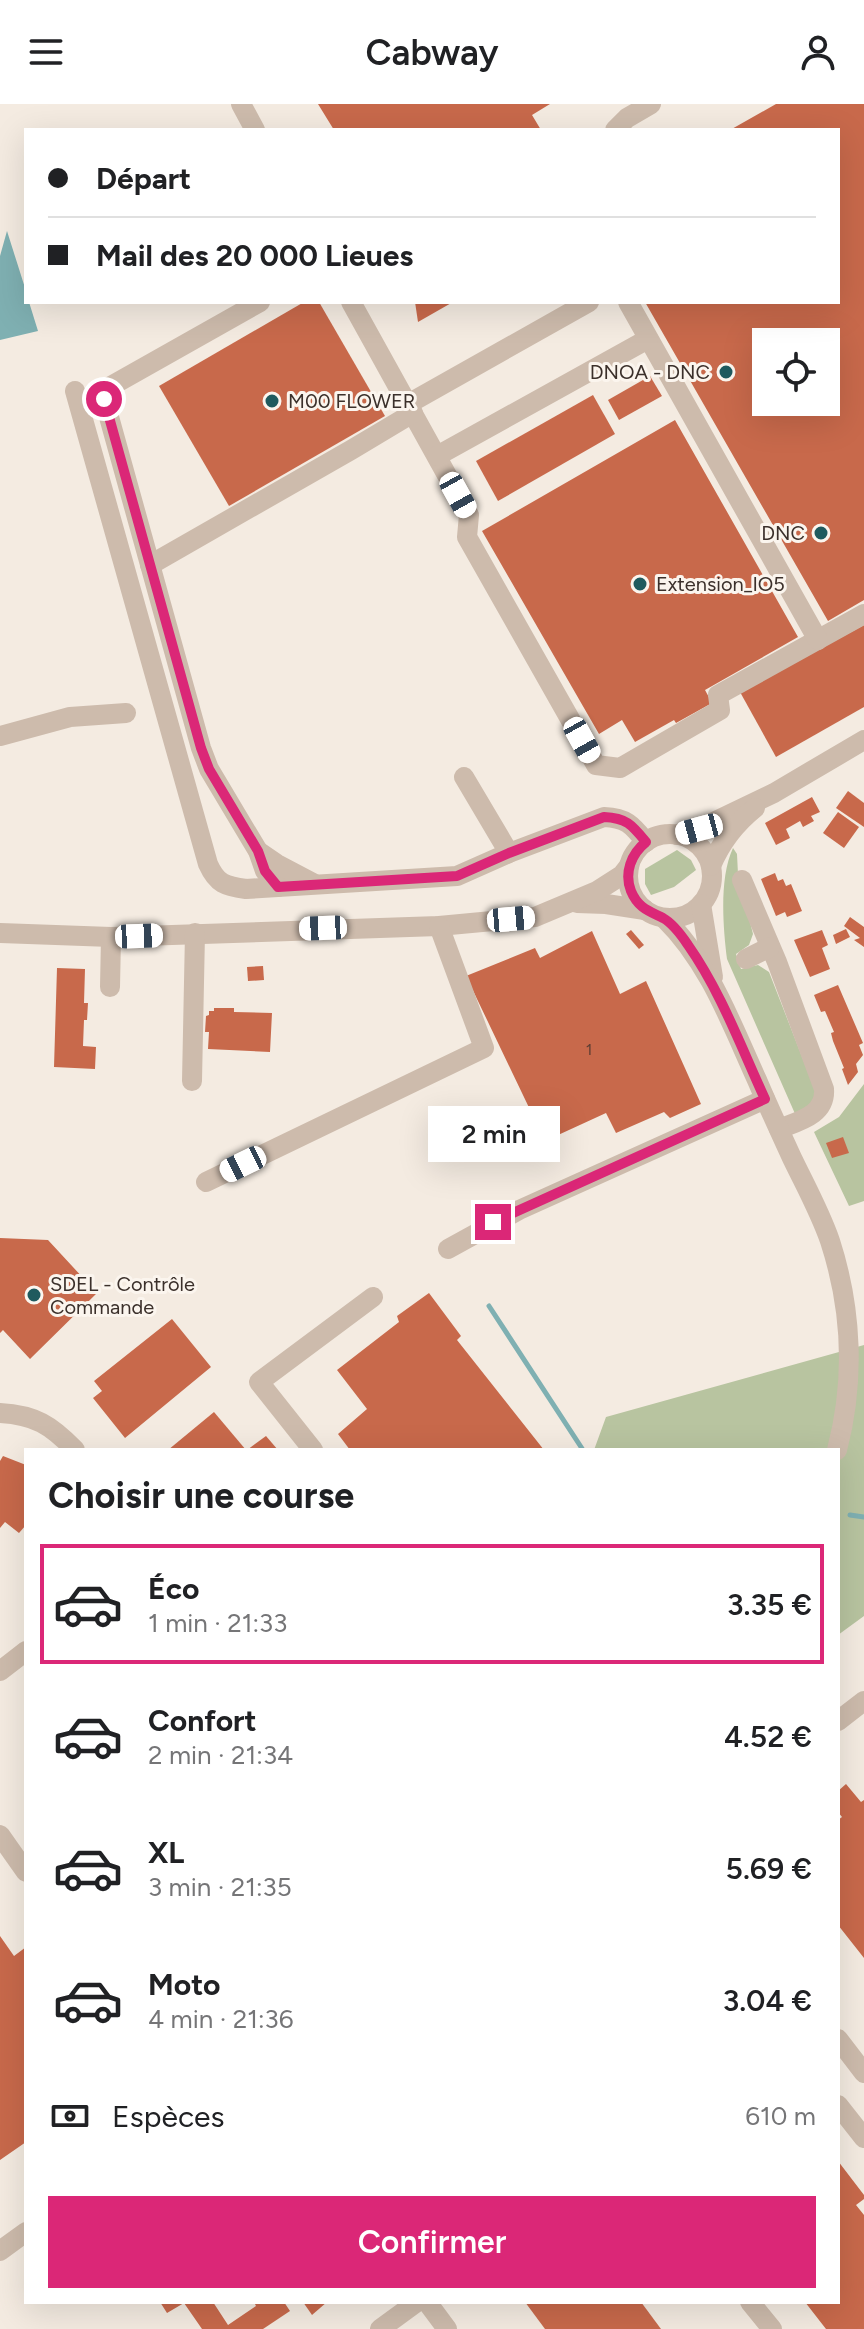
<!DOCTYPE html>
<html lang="fr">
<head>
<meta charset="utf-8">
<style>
	body { margin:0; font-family:Figtree,sans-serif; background:#f6f6f6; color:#202124; height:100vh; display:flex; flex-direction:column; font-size:30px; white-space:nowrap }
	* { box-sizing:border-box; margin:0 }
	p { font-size:26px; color:#757577 }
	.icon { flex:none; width:44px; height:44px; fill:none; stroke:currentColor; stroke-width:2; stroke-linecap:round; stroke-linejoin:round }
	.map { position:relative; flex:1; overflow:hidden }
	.sheet { position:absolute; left:24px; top:1344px; width:816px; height:856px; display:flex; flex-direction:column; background:#fff; border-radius:0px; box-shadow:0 8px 32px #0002 }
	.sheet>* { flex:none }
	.guide { position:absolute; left:24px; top:24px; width:816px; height:176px; border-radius:0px; box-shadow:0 8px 32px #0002; display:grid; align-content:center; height:176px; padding:0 24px; background:#fff }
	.fabs { position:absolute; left:752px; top:224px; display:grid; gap:16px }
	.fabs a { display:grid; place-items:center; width:88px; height:88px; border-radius:0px; background:#fff; box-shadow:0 8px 32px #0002; font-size:40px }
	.end { position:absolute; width:36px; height:36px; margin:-18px; border:10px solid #db2777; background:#fff; box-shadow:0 0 0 4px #fff }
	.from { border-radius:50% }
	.bubble { position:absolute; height:56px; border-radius:0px; background:#fff; box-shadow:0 8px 32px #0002; font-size:26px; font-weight:600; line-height:56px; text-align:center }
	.car { position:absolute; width:24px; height:48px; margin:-24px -12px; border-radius:10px; box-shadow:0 0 6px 2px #0007; background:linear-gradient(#fff 24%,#345 0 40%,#fff 0 76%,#345 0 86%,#fff 0) }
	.guide b { display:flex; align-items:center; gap:28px; height:76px; font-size:30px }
	.guide b+b { border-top:2px solid #e0e0e0 }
	.guide i { width:20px; height:20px; background:#202124 }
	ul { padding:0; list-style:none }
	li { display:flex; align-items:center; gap:24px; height:120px; margin:0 16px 12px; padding:0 8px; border:4px solid transparent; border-radius:0px }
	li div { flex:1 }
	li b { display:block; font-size:30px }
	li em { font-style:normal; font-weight:600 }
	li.on { border-color:#db2777 }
	li>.icon { width:72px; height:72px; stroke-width:1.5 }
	h2 { padding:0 24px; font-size:36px; line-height:96px }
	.pay { display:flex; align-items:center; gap:20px; height:88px; padding:0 24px; font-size:30px }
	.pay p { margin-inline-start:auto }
	.primary-button { display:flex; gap:16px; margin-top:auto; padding:16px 24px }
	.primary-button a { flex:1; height:92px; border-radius:0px; background:#db2777; color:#fff; font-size:32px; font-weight:600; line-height:92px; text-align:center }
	header { display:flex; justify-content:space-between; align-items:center; height:104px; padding:0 24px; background:#fff; font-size:36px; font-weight:600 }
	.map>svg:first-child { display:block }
</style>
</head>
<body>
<header><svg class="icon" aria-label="menu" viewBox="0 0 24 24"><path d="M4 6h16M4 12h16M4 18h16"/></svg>Cabway<svg class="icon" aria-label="person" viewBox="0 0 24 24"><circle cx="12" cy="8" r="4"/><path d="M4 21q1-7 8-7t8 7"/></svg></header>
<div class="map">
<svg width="864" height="2225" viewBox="0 0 864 2225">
	<rect width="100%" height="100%" fill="#f4ebe1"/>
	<g fill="#b8c4a0">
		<path d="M733,744L737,750L738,770L753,830L749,841L736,850L741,865L758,861L769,868L815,986L816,996L796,1012L727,855C723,823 719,774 733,744Z"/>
		<path d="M677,746L691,756L696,766L674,783L651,791L645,780V765Z"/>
		<path d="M864,980V1097L849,1102L814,1028L839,1013Z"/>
		<path d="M864,1241V1512L838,1531V1346H594L606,1313Z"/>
	</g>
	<path fill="#7fb0b2" d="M7,127L26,187V198H29L38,227L0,236V152Z"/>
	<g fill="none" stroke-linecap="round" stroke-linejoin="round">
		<g stroke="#7fb0b2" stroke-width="5">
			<path d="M489,1202L583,1346"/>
			<path d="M850,1411L864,1413"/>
		</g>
	</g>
	<g fill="#c8694b" fill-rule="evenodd">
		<path d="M318,0H550L532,11L541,26H334Z"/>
		<path d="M776,0H864V496L828,517L645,198H838V26H730ZM766,238H826V298H766Z"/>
		<path d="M304,198H319L385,312L229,402L159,282Z"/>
		<path d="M415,198H453L418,218Z"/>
		<path d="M650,272L662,292L619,316L608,296Z"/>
		<path d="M593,291L615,330L498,397L476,357Z"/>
		<path d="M675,316L798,533L705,586L712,599L676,619L674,616L635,638L622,616L599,630L482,427Z"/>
		<path d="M864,521V603L776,653L740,588Z"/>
		<path d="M848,687L864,699V723L836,704Z"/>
		<path d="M812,693L820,708L811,712L814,717L803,723L800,717L786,725L790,734L776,741L765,719Z"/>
		<path d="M838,708L859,723L844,744L823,729Z"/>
		<path d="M775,769L778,777L783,775L786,782L791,780L802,807L787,813L785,808L776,812L761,775Z"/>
		<path d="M850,813L864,823V843L854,836L860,834L844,822Z"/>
		<path d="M846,825L850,833L836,840L833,831Z"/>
		<path d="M631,826L644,841L639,845L626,830Z"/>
		<path d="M822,826L828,841L822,844L830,865L810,873L794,836Z"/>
		<path d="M592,827L620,890L646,877L701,1000L670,1014L664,1008L616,1029L606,1009L545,1037L466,872L535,844L540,854Z"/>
		<path d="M263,862L264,876L248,877L247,863Z"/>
		<path d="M57,864L85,865L84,899H88L87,916H84L83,942L96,943L95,965L54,963Z"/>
		<path d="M838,881L863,939L859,941L863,951L856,960L858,968L848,981L842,965L844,964L833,937L831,929L834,928L825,907L821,908L814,891Z"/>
		<path d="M214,904H234V908L272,909L270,948L208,945L209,928H205L206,912L209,911V907H214Z"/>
		<path d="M843,1033L849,1049L832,1054L826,1039Z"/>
		<path d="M0,1134L48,1136L97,1189L30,1255L3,1226L0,1229Z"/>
		<path d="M429,1189L461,1232L457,1236L544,1346H350L338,1330L367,1305L337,1266L399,1218L397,1212Z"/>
		<path d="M172,1215L211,1263L125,1334L93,1294L102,1287L94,1277Z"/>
		<path d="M214,1308L246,1346H168Z"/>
		<path d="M266,1332L278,1346H247Z"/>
		<path d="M3,1352L26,1361V1421L19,1429L5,1418L0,1424V1357Z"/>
		<path d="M846,1680L861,1698L864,1696V1854L838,1821V1716L842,1713L838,1708V1687Z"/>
		<path d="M0,1832L14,1852L26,1843V2038L0,2056Z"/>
		<path d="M838,2057L864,2091V2095L856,2101L864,2111V2225H826L805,2198H838Z"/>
		<path d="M160,2198H213L228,2221L256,2202L254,2198H284L290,2207L263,2225H202L184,2199L167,2209Z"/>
		<path d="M303,2198H327L312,2211Z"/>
		<path d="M525,2198H641L661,2225H545Z"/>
	</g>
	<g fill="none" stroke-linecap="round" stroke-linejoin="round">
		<g stroke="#cdbbac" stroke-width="20">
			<path d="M241,0L255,26"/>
			<path d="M615,26L627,14L651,0"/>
			<path d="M260,198L111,282L105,288L104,295L201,644L209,665L258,747L265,767L278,783"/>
			<path d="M351,198L469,411L467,433L596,661L620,664L720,606L718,591L864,510"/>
			<path d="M628,198L818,536"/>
			<path d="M75,287L208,760C217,780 225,782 246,785L457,772L509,749L604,713C627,714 632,721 646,738"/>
			<path d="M408,300L589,198"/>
			<path d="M437,352L648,235"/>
			<path d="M150,461L351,346L413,309"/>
			<path d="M0,632L70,613L126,609"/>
			<path d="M464,673L509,749"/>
			<circle cx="670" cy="772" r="42"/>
			<path d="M677,731L699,725L774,689L864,636"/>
			<path d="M258,747L277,760L315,780"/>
			<path d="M711,762C721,738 735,720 755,704"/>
			<path d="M742,776L777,858L824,985C826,1011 799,1017 779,1025"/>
			<path d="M577,799L606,800L645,806"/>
			<path d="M701,800L713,873"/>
			<path d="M664,814C709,858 731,919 757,976C768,1002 780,1028 792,1054C805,1081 820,1108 830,1137C852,1205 855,1277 837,1346"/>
			<path d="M0,829L111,833L439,822L535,813L597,787L622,771L629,762"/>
			<path d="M746,855L770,843"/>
			<path d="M110,883L111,833"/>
			<path d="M192,977L195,829"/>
			<path d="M206,1078L484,944L439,822"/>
			<path d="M448,1145L519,1106L765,995"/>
			<path d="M0,1309C35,1311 51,1321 75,1346"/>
			<path d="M313,1346L259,1278L373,1193"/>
			<path d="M0,1567L26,1547"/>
			<path d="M838,1617L864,1597"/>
			<path d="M0,1731L26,1768"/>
			<path d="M838,1935L864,1969"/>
			<path d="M838,2001L864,2034"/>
			<path d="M0,2147L26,2128"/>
			<path d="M427,2198L447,2225"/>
			<path d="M750,2198L772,2225"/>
			<path d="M380,2225L417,2198"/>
		</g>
	</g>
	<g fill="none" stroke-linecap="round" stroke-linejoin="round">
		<path stroke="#db2777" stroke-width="10" d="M104,295L201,644L209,665L258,747L265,767L278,783L457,772L509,749L604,713C627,714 632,721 646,738C631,750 624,769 631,787C638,804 649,807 663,814C672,819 682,832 688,841C721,888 741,943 765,995L493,1118"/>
	</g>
	<g fill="#1f5a5e" stroke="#fbf5ee" stroke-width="3">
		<circle cx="726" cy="268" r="8"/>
		<circle cx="272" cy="297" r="8"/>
		<circle cx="821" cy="429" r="8"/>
		<circle cx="640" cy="480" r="8"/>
		<circle cx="34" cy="1191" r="8"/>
	</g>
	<g text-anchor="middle" stroke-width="6" stroke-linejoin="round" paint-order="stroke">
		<g font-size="16" fill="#5e3e33">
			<text x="589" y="951">1</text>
		</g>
		<g font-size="20" fill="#3b302b" stroke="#fbf5ee" text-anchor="start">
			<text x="710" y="275" text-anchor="end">DNOA - DNC</text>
			<text x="288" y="304">M00 FLOWER</text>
			<text x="805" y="436" text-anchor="end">DNC</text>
			<text x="656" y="487">Extension_IO5</text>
			<text x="50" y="1187">SDEL - Contrôle<tspan x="50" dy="23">Commande</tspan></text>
		</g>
	</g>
</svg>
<div class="fabs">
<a><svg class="icon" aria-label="locate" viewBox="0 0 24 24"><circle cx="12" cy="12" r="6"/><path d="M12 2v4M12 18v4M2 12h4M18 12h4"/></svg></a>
</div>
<i class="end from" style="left:104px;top:295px"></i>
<i class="end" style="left:493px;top:1118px"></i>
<div class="bubble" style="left:428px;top:1002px;width:132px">2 min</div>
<i class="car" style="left:458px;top:391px;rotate:151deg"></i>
<i class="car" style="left:582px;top:636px;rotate:151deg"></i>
<i class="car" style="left:699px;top:725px;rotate:255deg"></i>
<i class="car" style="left:511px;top:815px;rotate:85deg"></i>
<i class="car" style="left:323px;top:824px;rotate:268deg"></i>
<i class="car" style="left:139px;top:832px;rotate:88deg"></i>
<i class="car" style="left:243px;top:1060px;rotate:244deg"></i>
<div class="guide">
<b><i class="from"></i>Départ</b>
<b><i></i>Mail des 20 000 Lieues</b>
</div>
<section class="sheet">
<h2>Choisir une course</h2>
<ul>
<li class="on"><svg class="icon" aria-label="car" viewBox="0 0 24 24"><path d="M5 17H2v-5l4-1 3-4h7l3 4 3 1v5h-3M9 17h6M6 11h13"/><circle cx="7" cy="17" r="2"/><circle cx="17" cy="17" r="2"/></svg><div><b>Éco</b><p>1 min · 21:33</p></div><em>3.35 €</em></li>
<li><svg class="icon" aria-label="car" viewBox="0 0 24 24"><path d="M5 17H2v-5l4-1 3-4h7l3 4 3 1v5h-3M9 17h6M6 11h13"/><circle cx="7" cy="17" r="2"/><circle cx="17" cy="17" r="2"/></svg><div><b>Confort</b><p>2 min · 21:34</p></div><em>4.52 €</em></li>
<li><svg class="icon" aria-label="car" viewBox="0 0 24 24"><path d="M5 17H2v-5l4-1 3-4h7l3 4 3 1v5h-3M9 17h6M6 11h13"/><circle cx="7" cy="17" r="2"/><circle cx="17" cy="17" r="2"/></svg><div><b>XL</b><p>3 min · 21:35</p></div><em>5.69 €</em></li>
<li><svg class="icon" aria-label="car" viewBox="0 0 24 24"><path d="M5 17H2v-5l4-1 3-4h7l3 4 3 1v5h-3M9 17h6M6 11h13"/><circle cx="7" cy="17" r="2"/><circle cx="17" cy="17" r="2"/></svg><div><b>Moto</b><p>4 min · 21:36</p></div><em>3.04 €</em></li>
</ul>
<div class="pay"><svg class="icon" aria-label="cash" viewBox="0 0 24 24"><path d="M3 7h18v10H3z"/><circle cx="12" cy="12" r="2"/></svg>Espèces<p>610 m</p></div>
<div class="primary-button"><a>Confirmer</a></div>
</section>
</div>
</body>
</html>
